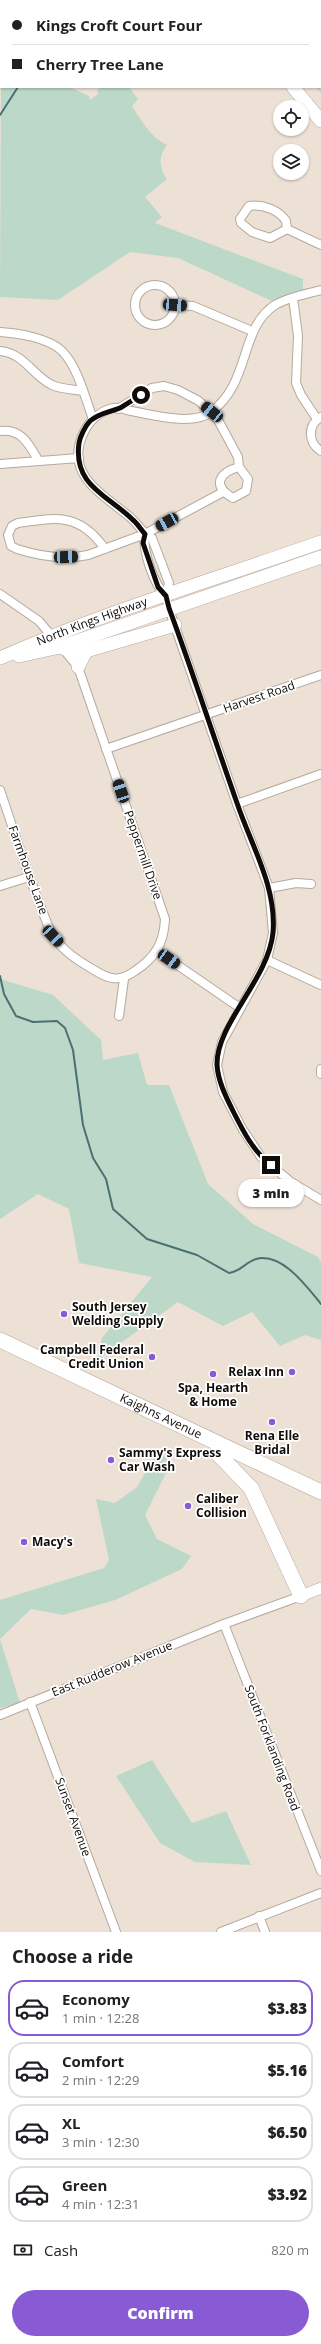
<!DOCTYPE html>
<html lang="en">
<head>
<meta charset="utf-8">
<style>
	body { margin:0; font-family:"Open Sans",sans-serif; background:#f2f2f2; color:#202124; height:100vh; display:flex; flex-direction:column; font-size:15px; white-space:nowrap }
	* { box-sizing:border-box; margin:0 }
	p { font-size:13px; color:#757577 }
	.icon { flex:none; width:22px; height:22px; fill:none; stroke:currentColor; stroke-width:2; stroke-linecap:round; stroke-linejoin:round }
	.map { position:relative; height:1932px; overflow:hidden }
	.side { display:flex; flex-direction:column; background:#fff; flex:1 }
	.side>* { flex:none }
	.guide { position:absolute; left:0px; top:0px; width:321px; height:88px; box-shadow:0 1px 3px #0004; display:grid; align-content:center; height:88px; padding:0 12px; background:#fff }
	.fabs { position:absolute; left:273px; top:100px; display:grid; gap:8px }
	.fabs a { display:grid; place-items:center; width:36px; height:36px; border-radius:50%; background:#fff; box-shadow:0 1px 3px #0004; font-size:20px }
	.end { position:absolute; width:18px; height:18px; margin:-9px; border:5px solid #0f0b08; background:#fff; box-shadow:0 0 0 2px #fff }
	.from { border-radius:50% }
	.bubble { position:absolute; height:28px; border-radius:14px; background:#fff; box-shadow:0 1px 3px #0004; font-size:13px; font-weight:800; line-height:28px; text-align:center }
	.car { position:absolute; width:12px; height:24px; margin:-12px -6px; border-radius:5px; box-shadow:0 0 3px 1px #0007; background:linear-gradient(#222 24%,#8ab4d8 0 40%,#222 0 76%,#8ab4d8 0 86%,#222 0) }
	.guide b { display:flex; align-items:center; gap:14px; height:38px; font-size:15px }
	.guide b+b { border-top:1px solid #e0e0e0 }
	.guide i { width:10px; height:10px; background:#202124 }
	ul { padding:0; list-style:none }
	li { display:flex; align-items:center; gap:12px; height:56px; margin:0 8px 6px; padding:0 4px; border:2px solid #e0e0e0; border-radius:16px }
	li div { flex:1 }
	li b { display:block; font-size:15px }
	li em { font-style:normal; font-weight:800 }
	li.selected { border-color:#885bd5 }
	li>.icon { width:36px; height:36px; stroke-width:1.5 }
	h2 { padding:0 12px; font-size:18px; line-height:48px }
	.pay { display:flex; align-items:center; gap:10px; height:44px; padding:0 12px; font-size:15px }
	.pay p { margin-inline-start:auto }
	.cta { display:flex; gap:8px; margin-top:auto; padding:8px 12px }
	.cta a { flex:1; height:46px; border-radius:24px; background:#885bd5; color:#fff; font-size:16px; font-weight:800; line-height:46px; text-align:center }
	.map>svg:first-child { display:block }
</style>
</head>
<body>
<div class="map">
<svg width="321" height="1932" viewBox="0 0 321 1932">
	<rect width="100%" height="100%" fill="#ede1d6"/>
	<g fill="#bcd8c9">
		<path d="M0,0H30L1,1V46Z"/>
		<path d="M244,0H321V93L316,87H320V1Z"/>
		<path d="M1,78V87H70L89,96L90,100L98,94L97,90L101,87H129L138,99L132,106C142,121 150,137 167,145C158,156 159,168 167,179L145,197L162,217L155,223L303,279V290L272,301L178,258L130,252L58,300L0,297Z"/>
		<path d="M0,979L53,995L101,1040L103,1060L138,1053L147,1085H169L208,1184L253,1224L318,1257L321,1262V1340L305,1335L280,1346L252,1312L223,1326L178,1302L97,1360L102,1338L152,1277L79,1263L69,1209L38,1194L0,1219Z"/>
		<path d="M158,1450L171,1463L145,1515L157,1539L191,1556L182,1569L115,1600L63,1615L31,1609L0,1639L20,1703L0,1708V1600L104,1568L109,1560L96,1499L115,1503L137,1487Z"/>
		<path d="M152,1760L192,1823L226,1811L251,1865L195,1862L160,1843L116,1776Z"/>
	</g>
	<g fill="none" stroke-linecap="round" stroke-linejoin="round">
		<g stroke="#4b7071" stroke-width="2">
			<path d="M21,1V0"/>
			<path d="M0,115L18,87"/>
			<path d="M0,976L4,994L16,1016L33,1022L57,1021L65,1028L73,1050L83,1125L93,1158L106,1179L113,1209L147,1239L197,1255L229,1273C240,1272 246,1262 256,1259C282,1252 307,1287 321,1304"/>
		</g>
		<g stroke="#b4a99e" stroke-width="10">
			<g id="street">
				<path d="M118,0V1"/>
				<path d="M184,0L185,1"/>
				<path d="M191,1L193,0"/>
				<path d="M249,206C263,204 279,210 286,221L287,229L270,238L252,232L241,223L240,219Z"/>
				<path d="M287,229L321,245"/>
				<circle cx="155" cy="305" r="20"/>
				<path d="M321,290C306,294 288,297 275,305C239,328 251,383 211,412C193,426 153,415 131,411C126,410 119,407 113,408C100,411 89,421 84,432C63,475 103,494 131,518C139,525 142,533 152,538L169,583L166,596L169,609L237,804L269,888L273,933L267,960L222,1042L217,1065L223,1092L243,1130L261,1157L291,1182L321,1200"/>
				<path d="M293,298L298,336L296,383L301,395L317,419"/>
				<path d="M175,305L193,306L252,331"/>
				<path d="M0,332C18,333 49,338 62,351C78,367 85,398 93,419"/>
				<path d="M0,351C24,353 32,375 52,385C61,389 72,389 82,391"/>
				<path d="M118,409L152,388L164,386L178,390L199,401L218,420L238,457L239,467L248,479L246,491L233,498C212,486 218,473 239,467"/>
				<path d="M321,417C307,425 308,443 321,451"/>
				<path d="M0,431C21,428 29,444 38,460"/>
				<path d="M0,464L79,458"/>
				<path d="M145,534C142,551 154,585 166,596"/>
				<path d="M105,549C80,513 57,517 18,523L12,526L8,535L11,546L17,549C39,556 65,560 88,555L145,534L223,492"/>
				<path d="M0,594L39,621L54,639"/>
				<path d="M106,749L321,675"/>
				<path d="M0,790C13,828 25,867 40,905C44,914 47,926 53,935C62,951 79,961 94,970C110,980 119,982 135,971C155,958 164,943 165,919L78,667L65,651"/>
				<path d="M237,804L321,774"/>
				<path d="M0,886L29,877"/>
				<path d="M269,888L296,883L311,884"/>
				<path d="M157,951L240,1008"/>
				<path d="M267,960L321,985"/>
				<path d="M119,1016L124,979"/>
				<path d="M321,1069V1074"/>
				<path d="M224,1624L321,1871"/>
				<path d="M30,1702L116,1932"/>
				<path d="M0,1715L224,1624L301,1596"/>
				<path d="M259,1916L265,1932"/>
				<path d="M221,1932L321,1893"/>
			</g>
		</g>
		<g stroke="#b4a99e" stroke-width="12">
			<path id="secondary" d="M301,1596L321,1588"/>
		</g>
		<g stroke="#b4a99e" stroke-width="14">
			<g id="primary">
				<path d="M223,0L224,1"/>
				<path d="M293,87L321,121"/>
				<path d="M60,647L70,651H86L175,625"/>
				<path d="M19,656L60,647L321,557"/>
				<path id="s1" d="M0,658C104,612 213,580 321,542"/>
				<path d="M78,667L86,651"/>
			</g>
		</g>
		<g stroke="#b4a99e" stroke-width="16">
			<g id="highway">
				<path id="s2" d="M0,1340L321,1492"/>
				<path d="M217,1453L251,1488L301,1596"/>
			</g>
		</g>
		<use href="#street" stroke="#fff" stroke-width="8"/>
		<use href="#secondary" stroke="#fff" stroke-width="11"/>
		<use href="#primary" stroke="#fff" stroke-width="13"/>
		<use href="#highway" stroke="#fff" stroke-width="15"/>
	</g>
	<g fill="none" stroke-linecap="round" stroke-linejoin="round">
		<path stroke="#0f0b08" stroke-width="5" d="M141,395C134,399 127,404 120,408C110,412 99,413 90,421C85,426 80,437 79,443C73,486 108,495 133,520C138,524 141,530 145,534L143,543L158,587L166,596L169,608C193,673 214,738 237,803C251,845 277,887 273,933C268,980 216,1024 217,1065C218,1081 226,1097 233,1111C243,1131 253,1151 271,1165"/>
	</g>
	<g fill="#885bd5" stroke="#fff" stroke-width="1.5">
		<circle cx="64" cy="1314" r="4"/>
		<circle cx="152" cy="1357" r="4"/>
		<circle cx="292" cy="1372" r="4"/>
		<circle cx="213" cy="1374" r="4"/>
		<circle cx="272" cy="1422" r="4"/>
		<circle cx="111" cy="1460" r="4"/>
		<circle cx="188" cy="1506" r="4"/>
		<circle cx="24" cy="1542" r="4"/>
	</g>
	<g text-anchor="middle" stroke-width="3.5" stroke-linejoin="round" paint-order="stroke">
		<g font-size="12" fill="#0f0b08" stroke="#fff">
			<text dy="4" stroke="none"><textPath href="#s1" startOffset="99">North Kings Highway</textPath></text>
			<text transform="translate(259 697) rotate(-19)" y="4">Harvest Road</text>
			<text transform="translate(143 855) rotate(71)" y="4">Peppermill Drive</text>
			<text transform="translate(28 870) rotate(70)" y="4">Farmhouse Lane</text>
			<text dy="4" stroke="none"><textPath href="#s2" startOffset="178">Kaighns Avenue</textPath></text>
			<text transform="translate(112 1669) rotate(-22)" y="4">East Rudderow Avenue</text>
			<text transform="translate(272 1748) rotate(69)" y="4">South Forklanding Road</text>
			<text transform="translate(73 1817) rotate(70)" y="4">Sunset Avenue</text>
		</g>
		<g font-size="12" font-weight="bold" fill="#0f0b08" stroke="#fff" text-anchor="start">
			<text x="72" y="1311">South Jersey<tspan x="72" dy="14">Welding Supply</tspan></text>
			<text x="144" y="1354" text-anchor="end">Campbell Federal<tspan x="144" dy="14">Credit Union</tspan></text>
			<text x="284" y="1376" text-anchor="end">Relax Inn</text>
			<text x="213" y="1392" text-anchor="middle">Spa, Hearth<tspan x="213" dy="14">&amp; Home</tspan></text>
			<text x="272" y="1440" text-anchor="middle">Rena Elle<tspan x="272" dy="14">Bridal</tspan></text>
			<text x="119" y="1457">Sammy's Express<tspan x="119" dy="14">Car Wash</tspan></text>
			<text x="196" y="1503">Caliber<tspan x="196" dy="14">Collision</tspan></text>
			<text x="32" y="1546">Macy's</text>
		</g>
	</g>
</svg>
<div class="fabs">
<a><svg class="icon" aria-label="locate" viewBox="0 0 24 24"><circle cx="12" cy="12" r="6"/><path d="M12 2v4M12 18v4M2 12h4M18 12h4"/></svg></a>
<a><svg class="icon" aria-label="layers" viewBox="0 0 24 24"><path d="M12 4l9 5-9 5-9-5zM3 14l9 5 9-5"/></svg></a>
</div>
<i class="end from" style="left:141px;top:395px"></i>
<i class="end" style="left:271px;top:1165px"></i>
<div class="bubble" style="left:238px;top:1179px;width:66px">3 min</div>
<i class="car" style="left:175px;top:305px;rotate:94deg"></i>
<i class="car" style="left:212px;top:412px;rotate:309deg"></i>
<i class="car" style="left:167px;top:522px;rotate:241deg"></i>
<i class="car" style="left:66px;top:557px;rotate:88deg"></i>
<i class="car" style="left:121px;top:791px;rotate:341deg"></i>
<i class="car" style="left:53px;top:936px;rotate:137deg"></i>
<i class="car" style="left:169px;top:959px;rotate:125deg"></i>
<div class="guide">
<b><i class="from"></i>Kings Croft Court Four</b>
<b><i></i>Cherry Tree Lane</b>
</div>
</div>
<section class="side">
<h2>Choose a ride</h2>
<ul>
<li class="selected"><svg class="icon" aria-label="car" viewBox="0 0 24 24"><path d="M5 17H2v-5l4-1 3-4h7l3 4 3 1v5h-3M9 17h6M6 11h13"/><circle cx="7" cy="17" r="2"/><circle cx="17" cy="17" r="2"/></svg><div><b>Economy</b><p>1 min · 12:28</p></div><em>$3.83</em></li>
<li><svg class="icon" aria-label="car" viewBox="0 0 24 24"><path d="M5 17H2v-5l4-1 3-4h7l3 4 3 1v5h-3M9 17h6M6 11h13"/><circle cx="7" cy="17" r="2"/><circle cx="17" cy="17" r="2"/></svg><div><b>Comfort</b><p>2 min · 12:29</p></div><em>$5.16</em></li>
<li><svg class="icon" aria-label="car" viewBox="0 0 24 24"><path d="M5 17H2v-5l4-1 3-4h7l3 4 3 1v5h-3M9 17h6M6 11h13"/><circle cx="7" cy="17" r="2"/><circle cx="17" cy="17" r="2"/></svg><div><b>XL</b><p>3 min · 12:30</p></div><em>$6.50</em></li>
<li><svg class="icon" aria-label="car" viewBox="0 0 24 24"><path d="M5 17H2v-5l4-1 3-4h7l3 4 3 1v5h-3M9 17h6M6 11h13"/><circle cx="7" cy="17" r="2"/><circle cx="17" cy="17" r="2"/></svg><div><b>Green</b><p>4 min · 12:31</p></div><em>$3.92</em></li>
</ul>
<div class="pay"><svg class="icon" aria-label="cash" viewBox="0 0 24 24"><path d="M3 7h18v10H3z"/><circle cx="12" cy="12" r="2"/></svg>Cash<p>820 m</p></div>
<div class="cta"><a>Confirm</a></div>
</section>
</body>
</html>
